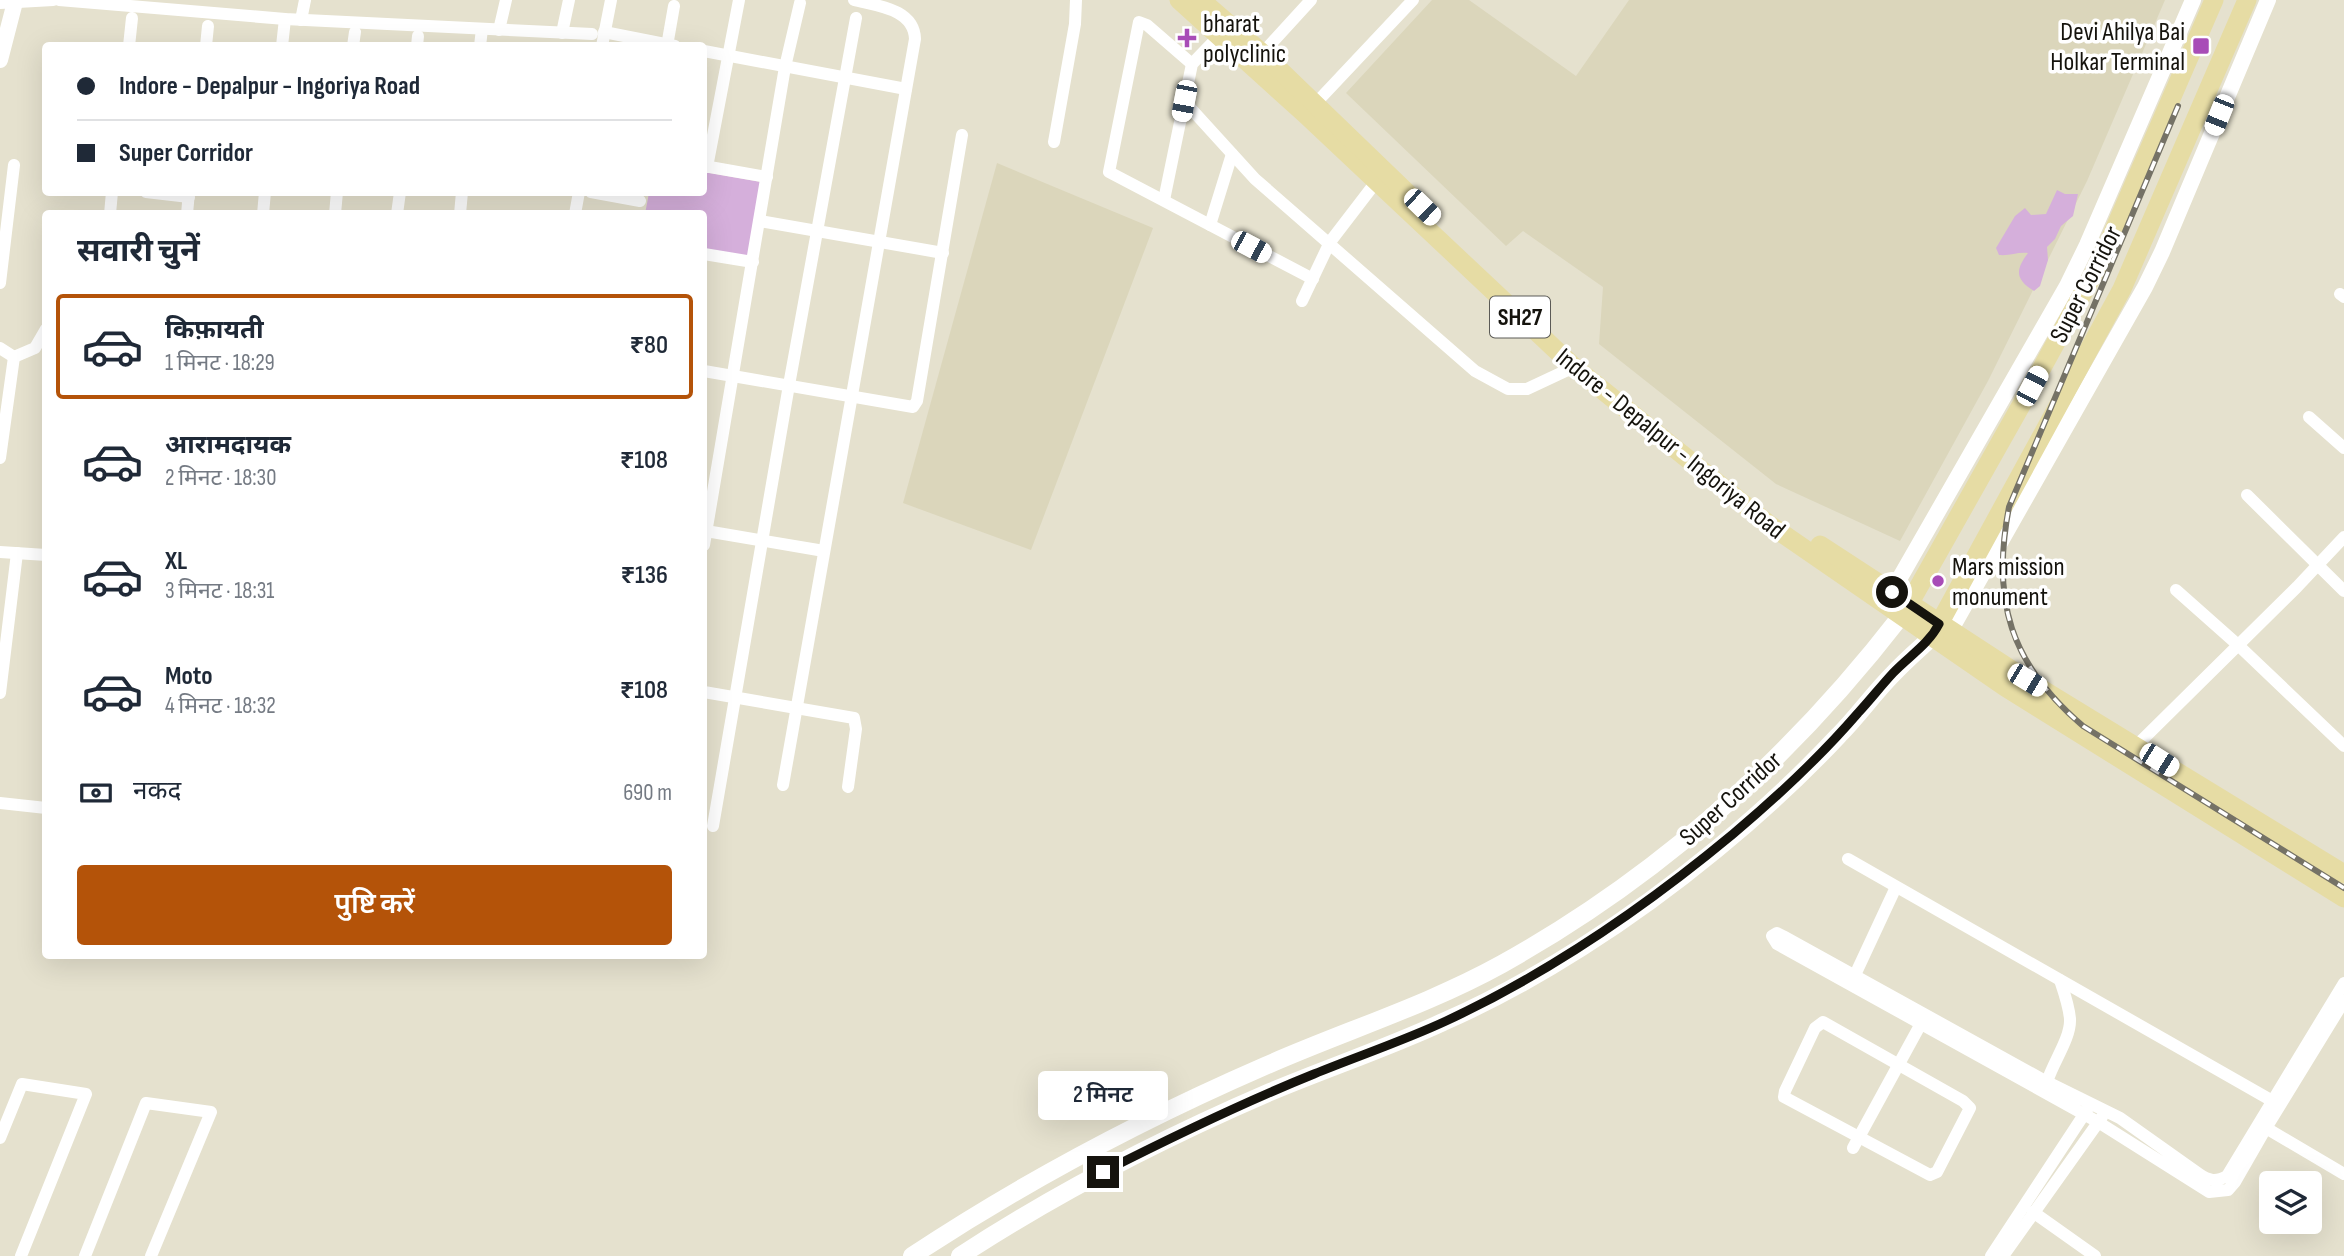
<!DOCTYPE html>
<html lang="hi">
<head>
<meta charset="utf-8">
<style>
	body { margin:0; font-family:"Sofia Sans Condensed","Noto Sans Devanagari",sans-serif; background:#f6f6f7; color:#1f2937; height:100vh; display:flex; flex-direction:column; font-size:26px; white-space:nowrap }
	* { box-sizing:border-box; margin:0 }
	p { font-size:23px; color:#747a83 }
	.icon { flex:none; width:38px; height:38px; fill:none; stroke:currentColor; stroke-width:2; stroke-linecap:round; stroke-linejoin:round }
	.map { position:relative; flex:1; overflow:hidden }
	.side { position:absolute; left:42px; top:210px; width:665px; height:749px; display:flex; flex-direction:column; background:#fff; border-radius:7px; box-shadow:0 7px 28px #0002 }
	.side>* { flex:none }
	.banner { position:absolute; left:42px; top:42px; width:665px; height:154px; border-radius:7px; box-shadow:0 7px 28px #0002; display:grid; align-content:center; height:154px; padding:0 35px; background:#fff }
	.buttons { position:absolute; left:2259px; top:1171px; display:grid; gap:14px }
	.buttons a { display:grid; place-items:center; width:63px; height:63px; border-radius:7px; background:#fff; box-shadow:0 7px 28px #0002; font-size:35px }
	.end { position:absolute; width:32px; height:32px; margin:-16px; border:9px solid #15130d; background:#fff; box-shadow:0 0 0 4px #fff }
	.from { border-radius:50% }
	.bubble { position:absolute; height:49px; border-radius:7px; background:#fff; box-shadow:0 7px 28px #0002; font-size:23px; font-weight:600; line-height:49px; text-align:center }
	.car { position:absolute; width:21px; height:42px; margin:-21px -10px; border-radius:9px; box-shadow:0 0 5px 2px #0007; background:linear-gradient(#fff 24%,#345 0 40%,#fff 0 76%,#345 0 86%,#fff 0) }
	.banner b { display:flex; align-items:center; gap:24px; height:66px; font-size:26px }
	.banner b+b { border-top:2px solid #e0e1e3 }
	.banner i { width:18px; height:18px; background:#1f2937 }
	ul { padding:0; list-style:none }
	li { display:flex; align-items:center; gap:21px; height:105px; margin:0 14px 10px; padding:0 21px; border:4px solid transparent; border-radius:7px }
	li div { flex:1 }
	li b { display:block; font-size:26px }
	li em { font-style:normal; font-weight:600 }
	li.selected { border-color:#b45309 }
	li>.icon { width:63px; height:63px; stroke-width:1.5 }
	h2 { padding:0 35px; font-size:32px; line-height:84px }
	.pay { display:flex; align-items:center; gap:18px; height:77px; padding:0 35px; font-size:26px }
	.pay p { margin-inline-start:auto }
	.action { display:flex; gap:14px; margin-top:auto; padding:14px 35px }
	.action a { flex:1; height:80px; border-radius:7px; background:#b45309; color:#fff; font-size:28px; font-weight:600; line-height:80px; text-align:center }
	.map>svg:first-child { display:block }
</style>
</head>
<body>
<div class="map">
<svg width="2344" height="1256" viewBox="0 0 2344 1256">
	<rect width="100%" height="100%" fill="#e5e1ce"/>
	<g fill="#dbd6bb">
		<path d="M1432,0H1469L1576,76L1629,0H2165L2087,181L1988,381L1900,541L1776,484L1599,344L1603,287L1523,231L1506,246L1346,93Z"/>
		<path d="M997,163L1153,228L1031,550L903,503Z"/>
	</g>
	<g fill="#d5afdb">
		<path d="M704,172L761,182L748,257L704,249V214H645L649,193L704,192Z"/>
		<path d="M2057,190L2065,194H2078L2073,216L2061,226L2055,239L2047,247L2048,260L2040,286L2034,291C2014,279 2016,269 2028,253C2017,252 2010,256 1999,255L1996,248L2015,216L2025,208L2031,215L2046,214Z"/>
	</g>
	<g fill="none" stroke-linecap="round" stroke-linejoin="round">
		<g stroke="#fff" stroke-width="12">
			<path d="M59,0L285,19L592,34"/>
			<path d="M0,3L53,0"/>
			<path d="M301,20L305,0"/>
			<path d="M499,30L506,0"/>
			<path d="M604,32L675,46"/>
			<path d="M562,33L569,0"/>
			<path d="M129,46L132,18"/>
			<path d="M206,46L208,26"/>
			<path d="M282,46L285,19"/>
			<path d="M353,46L355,32"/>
			<path d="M417,46L418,36"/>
			<path d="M480,46L482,29"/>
			<path d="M602,46L611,0"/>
			<path d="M667,46L674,6"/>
			<path d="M704,51L906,89"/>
			<path d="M1258,58L1311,0"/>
			<path d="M1192,64L1147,25L1139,22L1109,172L1313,279"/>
			<path d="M1184,101L1255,179L1475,371L1508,389H1527L1574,367"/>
			<path d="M1315,104L1413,0"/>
			<path d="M1054,142L1075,24L1076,0"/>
			<path d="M704,166L767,177"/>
			<path d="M707,167L739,0"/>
			<path d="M146,192L189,197"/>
			<path d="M591,192L640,201"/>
			<path d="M1164,200L1192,64L1219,36"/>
			<path d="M110,214L112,192"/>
			<path d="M187,214L189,192"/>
			<path d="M263,214L265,192"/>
			<path d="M335,214L337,192"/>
			<path d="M397,214L400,192"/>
			<path d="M460,214L462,192"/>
			<path d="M575,214L579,192"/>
			<path d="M760,221L943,253"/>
			<path d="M1210,225L1232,154"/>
			<path d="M704,254L753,262"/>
			<path d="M0,283L14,165"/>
			<path d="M2340,294L2344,297"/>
			<path d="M1302,301L1330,242L1376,182"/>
			<path d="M0,348L14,357"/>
			<path d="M14,357L35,348L46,329"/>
			<path d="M704,371L913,407L917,401L962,135"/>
			<path d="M2309,417L2344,448"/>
			<path d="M0,458L14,357"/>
			<path d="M2247,495L2344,591"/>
			<path d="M706,531L824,551"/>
			<path d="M704,545L785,67L800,3"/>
			<path d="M0,552L46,555"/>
			<path d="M2176,590L2238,645L2344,746"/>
			<path d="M704,692L854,718L856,729L848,787"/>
			<path d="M0,693L17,553"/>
			<path d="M2136,746L2297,587L2344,537"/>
			<path d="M783,785L915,39C914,9 878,6 854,0"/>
			<path d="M0,803L46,808"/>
			<path d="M713,826L789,385L856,18"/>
			<path d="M1848,859L2276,1103"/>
			<path d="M1855,975L1896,887"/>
			<path d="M2344,983L2227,1176C2216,1182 2209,1181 2199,1174L2120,1118L2047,1082L1783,936L1777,933L1772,936L1777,944L2098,1122L2209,1192L2228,1190L2235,1182L2266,1128L2344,1001"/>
			<path d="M1823,1022L1963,1101L1970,1108L1937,1172L1930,1175L1784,1097L1785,1091L1815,1028Z"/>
			<path d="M2047,1082C2053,1062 2071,1038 2070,1019C2069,1006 2064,992 2060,980"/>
			<path d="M2266,1128L2344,1174"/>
			<path d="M0,1138L22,1084L86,1094L21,1256"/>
			<path d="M1853,1148L1924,1018"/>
			<path d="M2033,1212L2095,1256"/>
			<path d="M85,1256L146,1103L211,1112L151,1256"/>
			<path d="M1991,1256L2087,1110"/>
			<path d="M2003,1256L2102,1117"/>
		</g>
		<g stroke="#fff" stroke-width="16">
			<path d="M0,60L15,2"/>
			<path d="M1886,602L2067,286L2087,245L2193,0"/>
			<path d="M1945,640L2145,287L2162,252L2268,0"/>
		</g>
		<g stroke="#fff" stroke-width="18">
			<path d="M912,1256C1024,1182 1143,1119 1265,1066C1344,1031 1426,1006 1502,964C1658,877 1792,757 1901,616"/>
			<path d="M960,1256C1058,1192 1163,1138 1270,1092C1327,1068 1387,1048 1443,1022C1491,1001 1538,975 1582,947C1672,890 1766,813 1839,735C1858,716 1874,693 1893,674C1905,661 1918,650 1931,638"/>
		</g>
		<g stroke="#e6dca4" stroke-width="19">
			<path d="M1179,0L1305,114L1574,367L1767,523L2005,687L2344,898"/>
			<path d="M1201,0L1262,53L1424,209"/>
			<path d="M1820,545L2027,680L2344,874"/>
			<path d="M1904,613L2032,386L2101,260L2214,0"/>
			<path d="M1933,635L2122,289L2247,0"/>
		</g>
		<g stroke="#757266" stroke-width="6">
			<path id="rail" d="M2178,106L2009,507C1991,600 2010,664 2083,726L2344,888"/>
		</g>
		<use href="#rail" stroke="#fff" stroke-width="3.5" stroke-dasharray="10" stroke-linecap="butt"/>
	</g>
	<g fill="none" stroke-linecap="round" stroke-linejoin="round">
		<path stroke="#15130d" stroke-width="9" d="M1103,1172C1172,1137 1242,1103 1314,1074C1358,1056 1403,1041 1446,1021C1551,972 1644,908 1733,834C1777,797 1820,757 1858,713C1870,700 1881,686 1893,673C1909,656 1928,645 1939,624L1892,592"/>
	</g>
	<g fill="#a84cb7" stroke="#fff" stroke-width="2.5">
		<path d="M1183.5 27.5h7v7h7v7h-7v7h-7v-7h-7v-7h7z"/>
		<rect x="2192" y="37" width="18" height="18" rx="3.5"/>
		<circle cx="1938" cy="581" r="7"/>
	</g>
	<g text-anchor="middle" stroke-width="7" stroke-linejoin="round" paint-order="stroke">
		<rect fill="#fff" stroke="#5b5a56" stroke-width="2" x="1490" y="296.5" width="60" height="41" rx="5"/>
		<g font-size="24" font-weight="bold" fill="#15130d">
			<text x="1520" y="325">SH27</text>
		</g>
		<g font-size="26" fill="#15130d" stroke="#fff" text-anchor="start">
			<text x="1203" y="32">bharat<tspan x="1203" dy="30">polyclinic</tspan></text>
			<text x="2185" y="40" text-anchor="end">Devi Ahilya Bai<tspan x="2185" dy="30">Holkar Terminal</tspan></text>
			<text x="1952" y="575">Mars mission<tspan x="1952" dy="30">monument</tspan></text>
		</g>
		<g font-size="26" fill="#15130d" stroke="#fff">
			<text transform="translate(2085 284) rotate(-63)" y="9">Super Corridor</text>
			<text transform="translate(1671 443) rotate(39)" y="9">Indore - Depalpur - Ingoriya Road</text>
			<text transform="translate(1730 798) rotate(-42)" y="9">Super Corridor</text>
		</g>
	</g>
</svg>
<div class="buttons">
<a><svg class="icon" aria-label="layers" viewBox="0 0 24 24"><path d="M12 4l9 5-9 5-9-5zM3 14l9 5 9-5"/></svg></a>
</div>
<i class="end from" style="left:1892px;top:592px"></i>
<i class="end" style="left:1103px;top:1172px"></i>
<div class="bubble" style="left:1038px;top:1071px;width:130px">2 मिनट</div>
<i class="car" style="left:1184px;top:101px;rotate:191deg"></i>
<i class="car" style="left:2219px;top:115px;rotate:202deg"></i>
<i class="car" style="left:1422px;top:207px;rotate:134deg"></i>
<i class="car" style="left:1251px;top:247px;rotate:118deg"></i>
<i class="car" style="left:2032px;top:386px;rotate:28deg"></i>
<i class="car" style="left:2027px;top:680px;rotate:121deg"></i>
<i class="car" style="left:2159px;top:760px;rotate:122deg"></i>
<div class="banner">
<b><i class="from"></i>Indore - Depalpur - Ingoriya Road</b>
<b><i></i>Super Corridor</b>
</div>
<section class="side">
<h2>सवारी चुनें</h2>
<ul>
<li class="selected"><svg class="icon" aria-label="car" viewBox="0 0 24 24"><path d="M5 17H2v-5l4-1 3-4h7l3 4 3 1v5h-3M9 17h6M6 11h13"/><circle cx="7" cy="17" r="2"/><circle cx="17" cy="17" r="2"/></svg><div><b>किफ़ायती</b><p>1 मिनट · 18:29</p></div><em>₹80</em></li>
<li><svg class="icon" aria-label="car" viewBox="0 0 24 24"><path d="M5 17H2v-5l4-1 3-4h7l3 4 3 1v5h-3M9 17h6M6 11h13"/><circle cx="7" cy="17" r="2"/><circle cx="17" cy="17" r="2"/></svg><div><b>आरामदायक</b><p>2 मिनट · 18:30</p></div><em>₹108</em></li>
<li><svg class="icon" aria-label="car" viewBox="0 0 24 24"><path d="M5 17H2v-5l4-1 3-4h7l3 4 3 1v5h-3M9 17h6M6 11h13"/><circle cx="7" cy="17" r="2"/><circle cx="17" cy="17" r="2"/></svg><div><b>XL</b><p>3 मिनट · 18:31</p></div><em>₹136</em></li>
<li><svg class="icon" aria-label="car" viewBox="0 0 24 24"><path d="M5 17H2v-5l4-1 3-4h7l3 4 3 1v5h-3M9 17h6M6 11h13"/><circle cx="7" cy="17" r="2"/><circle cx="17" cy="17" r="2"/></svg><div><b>Moto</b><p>4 मिनट · 18:32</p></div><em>₹108</em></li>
</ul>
<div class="pay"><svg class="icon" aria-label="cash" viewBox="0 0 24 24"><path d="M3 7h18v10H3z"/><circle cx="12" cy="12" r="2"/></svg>नकद<p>690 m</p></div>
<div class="action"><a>पुष्टि करें</a></div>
</section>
</div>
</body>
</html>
